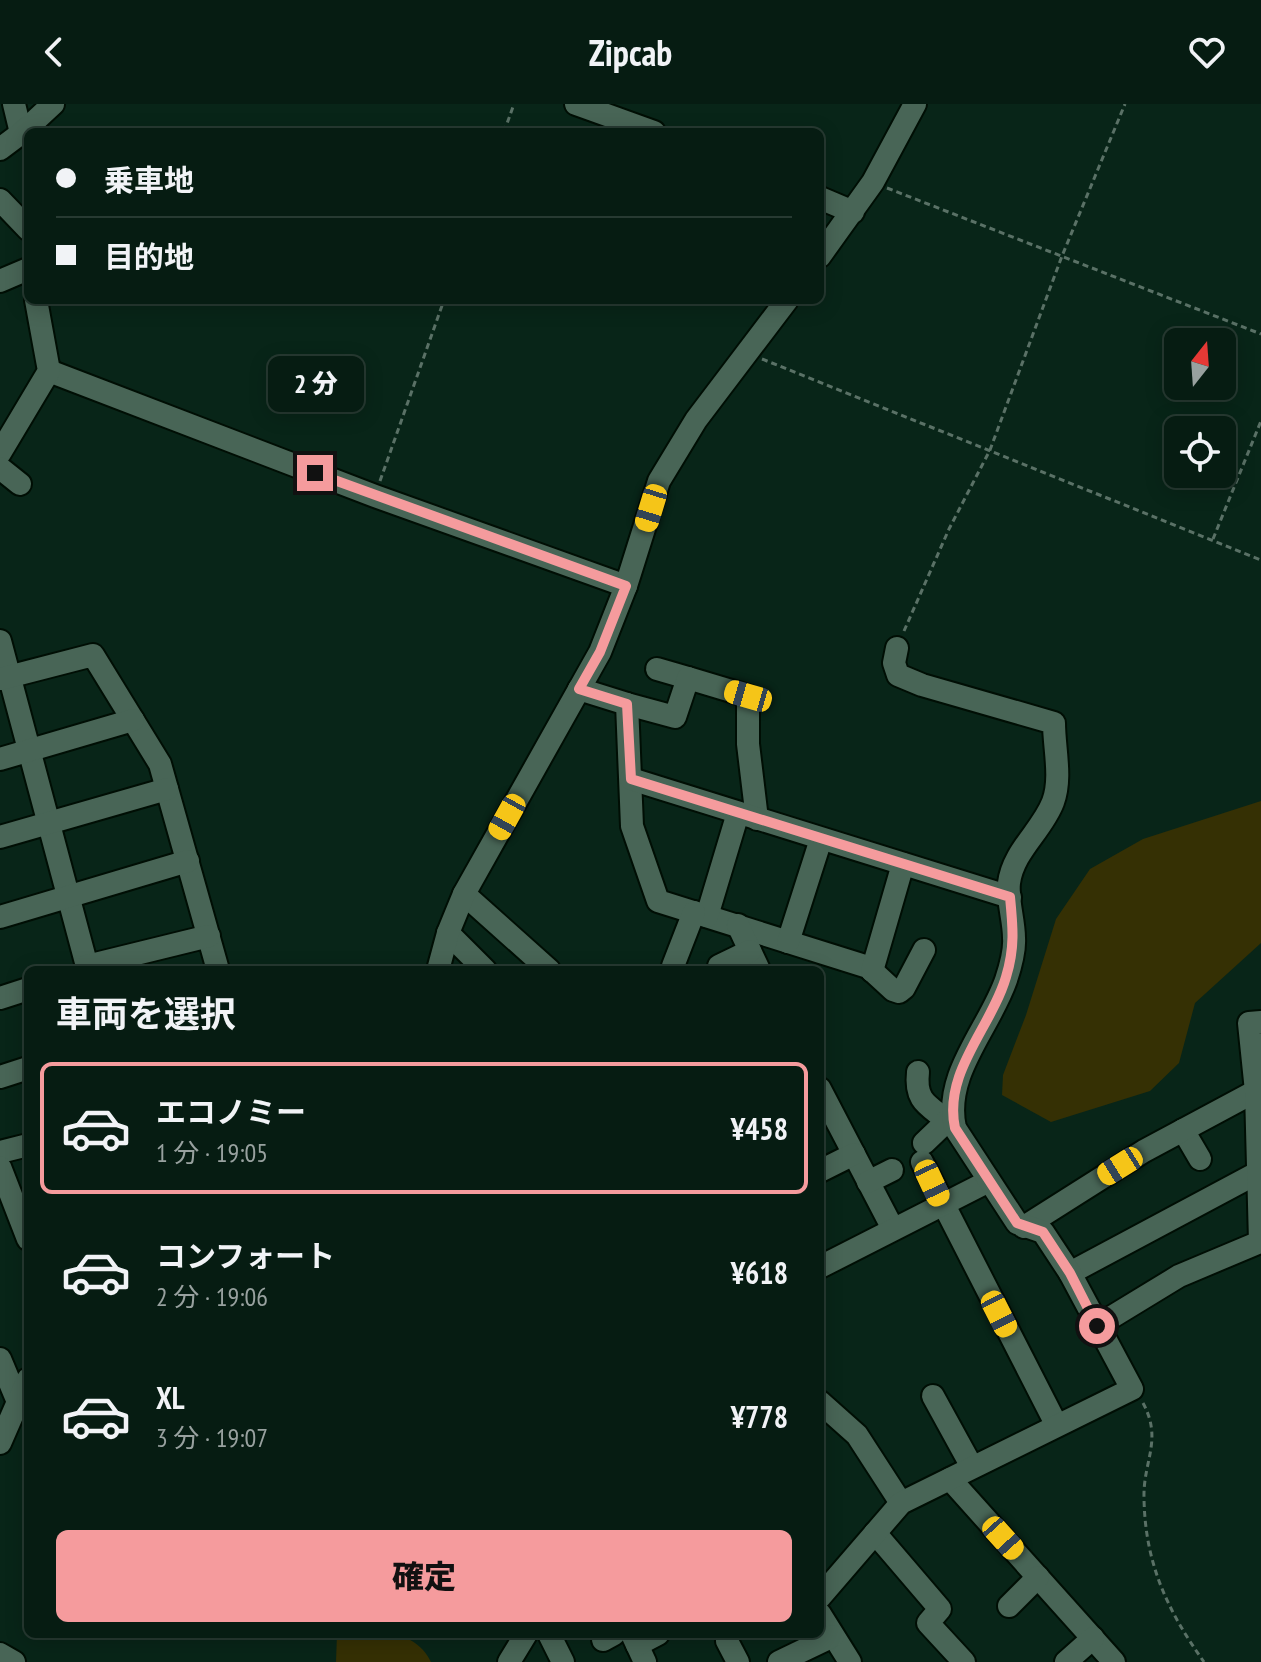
<!DOCTYPE html>
<html lang="ja">
<head>
<meta charset="utf-8">
<style>
	body { margin:0; font-family:"PT Sans Narrow","Noto Sans JP",sans-serif; background:#142920; color:#f1f3f6; height:100vh; display:flex; flex-direction:column; font-size:30px; white-space:nowrap }
	* { box-sizing:border-box; margin:0 }
	p { font-size:26px; color:#98a19f }
	.icon { flex:none; width:44px; height:44px; fill:none; stroke:currentColor; stroke-width:2; stroke-linecap:round; stroke-linejoin:round }
	.map { position:relative; flex:1; overflow:hidden }
	.drawer { position:absolute; left:24px; top:862px; width:800px; height:672px; display:flex; flex-direction:column; background:#061c12; border-radius:12px; box-shadow:0 4px 20px #0003,0 0 0 2px #273a32 }
	.drawer>* { flex:none }
	.hud { position:absolute; left:24px; top:24px; width:800px; height:176px; border-radius:12px; box-shadow:0 4px 20px #0003,0 0 0 2px #273a32; display:grid; align-content:center; height:176px; padding:0 32px; background:#061c12 }
	.needle { width:52px; rotate:17deg }
	.buttons { position:absolute; left:1164px; top:224px; display:grid; gap:16px }
	.buttons a { display:grid; place-items:center; width:72px; height:72px; border-radius:12px; background:#061c12; box-shadow:0 4px 20px #0003,0 0 0 2px #273a32; font-size:40px }
	.end { position:absolute; width:36px; height:36px; margin:-18px; border:10px solid #f59b9d; background:#111; box-shadow:0 0 0 4px #111 }
	.from { border-radius:50% }
	.bubble { position:absolute; height:56px; border-radius:12px; background:#061c12; box-shadow:0 4px 20px #0003,0 0 0 2px #273a32; font-size:26px; font-weight:800; line-height:56px; text-align:center }
	.car { position:absolute; width:24px; height:48px; margin:-24px -12px; border-radius:10px; box-shadow:0 0 6px 2px #0007; background:linear-gradient(#f5c518 24%,#345 0 40%,#f5c518 0 76%,#345 0 86%,#f5c518 0) }
	.hud b { display:flex; align-items:center; gap:28px; height:76px; font-size:30px }
	.hud b+b { border-top:2px solid #273a32 }
	.hud i { width:20px; height:20px; background:#f1f3f6 }
	ul { padding:0; list-style:none }
	li { display:flex; align-items:center; gap:24px; height:132px; margin:0 16px 12px; padding:0 16px; border:4px solid transparent; border-radius:12px }
	li div { flex:1 }
	li b { display:block; font-size:30px }
	li em { font-style:normal; font-weight:800 }
	li.current { border-color:#f59b9d }
	li>.icon { width:72px; height:72px; stroke-width:1.5 }
	h2 { padding:0 32px; font-size:36px; line-height:96px }
	.button { display:flex; gap:16px; margin-top:auto; padding:16px 32px }
	.button a { flex:1; height:92px; border-radius:12px; background:#f59b9d; color:#111; font-size:32px; font-weight:800; line-height:92px; text-align:center }
	header { display:flex; justify-content:space-between; align-items:center; height:104px; padding:0 32px; background:#061c12; font-size:36px; font-weight:800 }
	.map>svg:first-child { display:block }
</style>
</head>
<body>
<header><svg class="icon" aria-label="back" viewBox="0 0 24 24"><path d="M15 5l-7 7 7 7"/></svg>Zipcab<svg class="icon" aria-label="heart" viewBox="0 0 24 24"><path d="M12 20l-8-8c-3-5 5-10 8-4 3-6 11-1 8 4z"/></svg></header>
<div class="map">
<svg width="1261" height="1558" viewBox="0 0 1261 1558">
	<rect width="100%" height="100%" fill="#082518"/>
	<g fill="#353004">
		<path d="M1261,697V839L1195,899L1179,959L1150,987L1051,1018L1002,991L1003,971L1026,911L1056,815L1090,765L1143,735Z"/>
		<path d="M337,1530C371,1530 413,1521 431,1558H336Z"/>
	</g>
	<g fill="none" stroke-linecap="round" stroke-linejoin="round">
		<g stroke="#000e04" stroke-width="26">
			<g id="minor">
				<path d="M14,0L21,29"/>
				<path d="M576,0L654,28"/>
				<path d="M0,45L24,27L53,0"/>
				<path d="M820,94L853,108"/>
				<path d="M0,96L28,125"/>
				<path d="M820,152L873,78L915,0"/>
				<path d="M0,177L28,165"/>
				<path d="M49,267L375,392L626,482"/>
				<path d="M0,349L49,267L36,196"/>
				<path d="M0,364L20,380"/>
				<path d="M0,537L88,866"/>
				<path d="M657,565L688,574"/>
				<path d="M0,575L93,551L160,660L218,866"/>
				<path d="M579,585L627,600L632,722L658,797L868,863L893,886L899,888L904,884L924,846"/>
				<path d="M627,600L675,613L688,574L748,592V640L757,715"/>
				<path d="M0,655L133,616"/>
				<path d="M631,675L1010,793"/>
				<path d="M0,733L167,685"/>
				<path d="M464,790L549,866"/>
				<path d="M707,812L738,709"/>
				<path d="M0,813L188,757"/>
				<path d="M738,821L759,866"/>
				<path d="M448,829L485,866"/>
				<path d="M788,838L821,735"/>
				<path d="M87,862L209,832"/>
				<path d="M719,862L750,847"/>
				<path d="M438,866L448,829L464,790L600,548L626,482L659,377L696,316L787,196"/>
				<path d="M675,866L673,862L694,808"/>
				<path d="M872,867L903,760"/>
				<path d="M0,894L28,885"/>
				<path d="M918,968C914,1003 934,1002 955,1024"/>
				<path d="M0,973L28,964"/>
				<path d="M820,985L893,1125"/>
				<path d="M1183,1026L1200,1055"/>
				<path d="M924,1039L948,1016"/>
				<path d="M0,1048L28,1041"/>
				<path d="M922,1058L1056,1320"/>
				<path d="M0,1063L28,1135"/>
				<path d="M820,1067L854,1050"/>
				<path d="M868,1078L892,1066"/>
				<path d="M1024,1123L1144,1047L1256,987"/>
				<path d="M820,1163L989,1077"/>
				<path d="M1070,1169L1259,1068"/>
				<path d="M1097,1222L1179,1172L1260,1138L1256,987L1249,919L1261,918"/>
				<path d="M0,1255L18,1298"/>
				<path d="M933,1292L972,1363"/>
				<path d="M820,1298L857,1331L901,1399"/>
				<path d="M0,1339L28,1275"/>
				<path d="M950,1375L1114,1558"/>
				<path d="M875,1429L940,1505L928,1519L964,1558"/>
				<path d="M820,1493L901,1399L1132,1285L1070,1169L1043,1128L1017,1119L955,1024C943,970 989,925 1006,876C1010,864 1015,847 1014,834C1014,816 1007,796 1009,779C1013,747 1042,727 1053,698C1062,674 1054,644 1054,619L922,581L898,571L894,559L897,544"/>
				<path d="M1009,1502L1038,1473"/>
				<path d="M820,1510L850,1558"/>
				<path d="M549,1530L563,1558"/>
				<path d="M632,1530L645,1558"/>
				<path d="M603,1536L614,1530"/>
				<path d="M727,1537L738,1558"/>
				<path d="M637,1541L658,1530"/>
				<path d="M0,1550L14,1558"/>
				<path d="M509,1558L526,1530"/>
				<path d="M779,1558L833,1532"/>
				<path d="M1066,1558L1093,1534"/>
			</g>
		</g>
		<g stroke="#5a7166" stroke-width="3" stroke-dasharray="6 4" stroke-linecap="butt">
			<path d="M504,28L514,0"/>
			<path d="M887,84L1261,230"/>
			<path d="M762,255L1261,456"/>
			<path d="M380,377L444,196"/>
			<path d="M1213,435L1261,317"/>
			<path d="M904,527L949,425L990,346L1062,152L1125,0"/>
			<path d="M1143,1299C1163,1336 1143,1357 1144,1394C1145,1459 1167,1506 1204,1558"/>
		</g>
		<use href="#minor" stroke="#486556" stroke-width="22"/>
	</g>
	<g fill="none" stroke-linecap="round" stroke-linejoin="round">
		<path stroke="#f59b9d" stroke-width="10" d="M315,369L626,482L600,548L579,585L627,600L631,675L1010,793C1013,823 1015,844 1006,873C991,924 943,968 955,1024L1017,1119L1043,1128L1070,1169L1097,1222"/>
	</g>
</svg>
<div class="buttons">
<a><svg class="needle" viewBox="-14 -14 28 28"><path d="M0-13l5 13h-10z" fill="#e53935"/><path d="M0 13l5-13h-10z" fill="#98a19f"/></svg></a>
<a><svg class="icon" aria-label="locate" viewBox="0 0 24 24"><circle cx="12" cy="12" r="6"/><path d="M12 2v4M12 18v4M2 12h4M18 12h4"/></svg></a>
</div>
<i class="end from" style="left:1097px;top:1222px"></i>
<i class="end" style="left:315px;top:369px"></i>
<div class="bubble" style="left:268px;top:252px;width:96px">2 分</div>
<i class="car" style="left:651px;top:404px;rotate:197deg"></i>
<i class="car" style="left:748px;top:592px;rotate:286deg"></i>
<i class="car" style="left:507px;top:713px;rotate:209deg"></i>
<i class="car" style="left:1120px;top:1062px;rotate:238deg"></i>
<i class="car" style="left:932px;top:1079px;rotate:155deg"></i>
<i class="car" style="left:999px;top:1210px;rotate:153deg"></i>
<i class="car" style="left:1003px;top:1434px;rotate:138deg"></i>
<div class="hud">
<b><i class="from"></i>乗車地</b>
<b><i></i>目的地</b>
</div>
<section class="drawer">
<h2>車両を選択</h2>
<ul>
<li class="current"><svg class="icon" aria-label="car" viewBox="0 0 24 24"><path d="M5 17H2v-5l4-1 3-4h7l3 4 3 1v5h-3M9 17h6M6 11h13"/><circle cx="7" cy="17" r="2"/><circle cx="17" cy="17" r="2"/></svg><div><b>エコノミー</b><p>1 分 · 19:05</p></div><em>¥458</em></li>
<li><svg class="icon" aria-label="car" viewBox="0 0 24 24"><path d="M5 17H2v-5l4-1 3-4h7l3 4 3 1v5h-3M9 17h6M6 11h13"/><circle cx="7" cy="17" r="2"/><circle cx="17" cy="17" r="2"/></svg><div><b>コンフォート</b><p>2 分 · 19:06</p></div><em>¥618</em></li>
<li><svg class="icon" aria-label="car" viewBox="0 0 24 24"><path d="M5 17H2v-5l4-1 3-4h7l3 4 3 1v5h-3M9 17h6M6 11h13"/><circle cx="7" cy="17" r="2"/><circle cx="17" cy="17" r="2"/></svg><div><b>XL</b><p>3 分 · 19:07</p></div><em>¥778</em></li>
</ul>
<div class="button"><a>確定</a></div>
</section>
</div>
</body>
</html>
